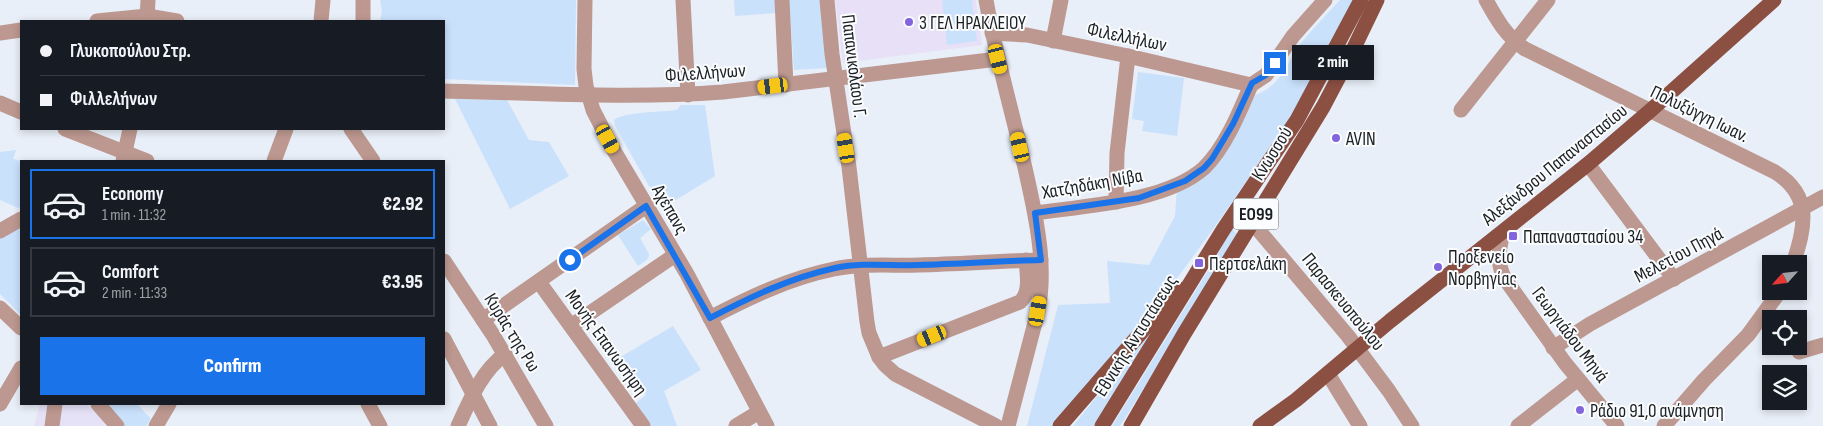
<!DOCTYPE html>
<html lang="en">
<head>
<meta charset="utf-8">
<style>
	body { margin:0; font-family:"Sofia Sans Condensed",sans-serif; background:#242831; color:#f1f3f6; height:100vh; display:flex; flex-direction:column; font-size:19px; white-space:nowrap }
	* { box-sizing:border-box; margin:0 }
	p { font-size:16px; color:#9ea1a6 }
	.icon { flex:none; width:28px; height:28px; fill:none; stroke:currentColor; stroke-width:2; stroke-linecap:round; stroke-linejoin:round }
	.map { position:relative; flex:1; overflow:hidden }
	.sheet { position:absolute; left:20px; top:160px; width:425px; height:245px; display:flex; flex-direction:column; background:#171b24; border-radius:0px; box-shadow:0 2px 8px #0003 }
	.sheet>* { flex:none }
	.banner { position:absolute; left:20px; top:20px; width:425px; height:110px; border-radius:0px; box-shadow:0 2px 8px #0003; display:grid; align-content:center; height:110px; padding:0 20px; background:#171b24 }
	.needle { width:32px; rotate:243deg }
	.controls { position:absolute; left:1762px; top:255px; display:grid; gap:10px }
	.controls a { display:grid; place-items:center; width:45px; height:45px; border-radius:0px; background:#171b24; box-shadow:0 2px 8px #0003; font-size:25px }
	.end { position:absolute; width:22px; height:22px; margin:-11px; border:6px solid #1a73e8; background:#fff; box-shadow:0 0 0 2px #fff }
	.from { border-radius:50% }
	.bubble { position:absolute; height:35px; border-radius:0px; background:#171b24; box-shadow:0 2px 8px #0003; font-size:16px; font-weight:800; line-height:35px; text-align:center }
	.car { position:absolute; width:15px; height:30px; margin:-15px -8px; border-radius:6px; box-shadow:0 0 4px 1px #0007; background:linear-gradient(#f5c518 24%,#345 0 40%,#f5c518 0 76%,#345 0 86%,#f5c518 0) }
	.banner b { display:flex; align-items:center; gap:18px; height:48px; font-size:19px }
	.banner b+b { border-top:1px solid #363941 }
	.banner i { width:12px; height:12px; background:#f1f3f6 }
	ul { padding:9px 0 0; list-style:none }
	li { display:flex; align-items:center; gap:15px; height:70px; margin:0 10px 8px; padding:0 10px; border:2px solid #363941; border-radius:0px }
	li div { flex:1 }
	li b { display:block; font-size:19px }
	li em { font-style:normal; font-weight:800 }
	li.selected { border-color:#1a73e8 }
	li>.icon { width:45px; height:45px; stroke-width:1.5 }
	.action { display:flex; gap:10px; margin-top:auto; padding:10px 20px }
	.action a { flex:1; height:58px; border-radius:0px; background:#1a73e8; color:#fff; font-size:20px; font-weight:800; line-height:58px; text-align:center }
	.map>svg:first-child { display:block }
</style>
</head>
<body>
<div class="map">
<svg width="1823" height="426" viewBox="0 0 1823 426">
	<rect width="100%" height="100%" fill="#e8eff8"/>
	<path fill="#e5e1f7" d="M40,404H86L99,416L105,426H34Z"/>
	<path fill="#e8e0f6" d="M835,0H976L982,45L843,63Z"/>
	<g fill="#cae1fc">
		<path d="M380,0H576L575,85L444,79V21H380L382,11Z"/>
		<path d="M734,0H775L776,13L735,16Z"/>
		<path d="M789,0H824L828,68L794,70Z"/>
		<path d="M942,0H972L977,41L947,45Z"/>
		<path d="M1340,0H1353L1326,57L1284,127L1214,228L1161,300L1053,426H1027L1058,305L1110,303L1107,261L1149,265L1175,216L1177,187L1194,181L1253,96C1281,87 1285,65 1301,43C1313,28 1327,14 1340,0Z"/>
		<path d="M1138,72L1184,78L1177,136L1142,131L1144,121L1132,119Z"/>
		<path d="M455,99L507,100L529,140L549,142L569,176L510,209Z"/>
		<path d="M681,105H705L715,176L666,206L649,186L615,126L614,120C623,112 662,112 677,110Z"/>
		<path d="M16,150L13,159L21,161V207L18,208L0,200V152Z"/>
		<path d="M643,220L651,229L640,238L649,254C649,260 644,262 638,266L618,235Z"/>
		<path d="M21,224V315L0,294V237Z"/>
		<path d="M1231,228L1237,234L1176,337L1120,426H1112L1211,266Z"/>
		<path d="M673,326L701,370L664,391L677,426H652L636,403L646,395L639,385L636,387L617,359Z"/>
		<path d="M1155,329L1094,426H1073L1131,354Z"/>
		<path d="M105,404H137L151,419L146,426H124Z"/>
	</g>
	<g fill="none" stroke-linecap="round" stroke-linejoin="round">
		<g stroke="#bc9890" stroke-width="15">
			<path d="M585,0L584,69L586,86L593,110L613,149L687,274L767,426"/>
			<path d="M683,0L688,95"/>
			<path d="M782,0L786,85"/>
			<path d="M827,0L832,54L849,167L867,322L869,333L879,357L885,365L895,374L996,426"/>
			<path d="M986,0C997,63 1016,124 1029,186C1038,227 1046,269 1038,311L1008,426"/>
			<path d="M1486,0C1497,20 1506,36 1525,49L1775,172C1813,196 1805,227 1793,264"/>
			<path d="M97,21L147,16L177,21"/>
			<path d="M147,21L148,0"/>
			<path d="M321,21L323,0"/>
			<path d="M363,21V0"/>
			<path d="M0,33L21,30"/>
			<path d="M992,33L1027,35L1128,56L1251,85"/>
			<path d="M1053,41L1061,0"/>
			<path d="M1251,85L1266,75L1293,36L1325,0"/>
			<path d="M444,91C537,93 630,99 723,92L998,59"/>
			<path d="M0,103L21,112"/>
			<path d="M1461,110L1548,0"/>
			<path d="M65,129L147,161"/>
			<path d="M351,129L373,161"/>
			<path d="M123,161L130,129"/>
			<path d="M274,161L286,129"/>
			<path d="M1588,164L1674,279"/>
			<path d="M1116,202L1117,153L1128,56"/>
			<path d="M1239,207L1348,336L1389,391L1412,426"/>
			<path d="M1035,213C1084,206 1166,202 1204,168C1225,148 1240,111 1251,85"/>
			<path d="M0,231L21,219"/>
			<path d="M1503,233C1499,249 1496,263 1505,279L1565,363L1617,426"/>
			<path d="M444,261L493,335L546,426"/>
			<path d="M539,282L643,426"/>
			<path d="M0,308L21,328"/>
			<path d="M710,318C750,297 790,278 834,269C862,263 891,266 919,265C959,264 1000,261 1041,260"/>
			<path d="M483,320L646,206"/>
			<path d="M571,326L675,255"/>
			<path d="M444,339L490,426"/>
			<path d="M1553,348L1590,324L1823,197"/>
			<path d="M1799,352L1823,345"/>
			<path d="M879,357L1020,302C1031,292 1027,274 1026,260"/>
			<path d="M1328,374L1360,426"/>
			<path d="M0,404L21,368"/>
			<path d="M98,404L117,426"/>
			<path d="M368,404L380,426"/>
			<path d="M52,426L55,404"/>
			<path d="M156,426L169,404"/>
			<path d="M458,426C470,400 481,372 505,354"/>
			<path d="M736,426L759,412"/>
			<path d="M1518,426L1578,379"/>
			<path d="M1664,426L1704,380L1748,335L1780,291"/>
		</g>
		<g stroke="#8c5043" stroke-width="15">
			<path d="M1060,426L1179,289"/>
			<path d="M1102,426L1223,230L1297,120L1361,0"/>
			<path d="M1131,426L1184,334L1323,107L1351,54L1377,0"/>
			<path d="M1260,426L1296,400L1390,321L1588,164L1651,110L1774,0"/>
		</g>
	</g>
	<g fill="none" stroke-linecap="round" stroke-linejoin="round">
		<path stroke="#1a73e8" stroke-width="6" d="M570,260L646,206L710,318C750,297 790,278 835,268C862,262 891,266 919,265C959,264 1000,261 1041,260L1035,213L1139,198L1185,181L1204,168L1212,159L1233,124L1252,83L1266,75L1275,63"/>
	</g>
	<g fill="#8264df" stroke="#fafcfe" stroke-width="2">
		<circle cx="909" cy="22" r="5"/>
		<circle cx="1336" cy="138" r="5"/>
		<rect x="1508" y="231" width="10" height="10" rx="2.5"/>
		<rect x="1194" y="258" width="10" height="10" rx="2.5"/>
		<circle cx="1438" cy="267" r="5"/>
		<circle cx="1580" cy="410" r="5"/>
	</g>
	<g text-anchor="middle" stroke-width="4" stroke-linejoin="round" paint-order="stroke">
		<rect fill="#fafcfe" stroke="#5f6164" stroke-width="1" x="1233.5" y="198.5" width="45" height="31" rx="4"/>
		<g font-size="18" font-weight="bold" fill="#1c1f22">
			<text x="1256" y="220">ΕΟ99</text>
		</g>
		<g font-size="19" fill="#1c1f22" stroke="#fafcfe" text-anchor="start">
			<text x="919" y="29">3 ΓΕΛ ΗΡΑΚΛΕΙΟΥ</text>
			<text x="1346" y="145">AVIN</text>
			<text x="1523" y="243">Παπαναστασίου 34</text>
			<text x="1448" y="263">Προξενείο<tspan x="1448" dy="22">Νορβηγίας</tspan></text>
			<text x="1209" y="270">Περτσελάκη</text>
			<text x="1590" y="417">Ράδιο 91,0 ανάμνηση</text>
		</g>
		<g font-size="19" fill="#1c1f22" stroke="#fafcfe">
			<text transform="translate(1127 36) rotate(12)" y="7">Φιλελλήλων</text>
			<text transform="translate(855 66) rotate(83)" y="7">Παπανικολάου Γ.</text>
			<text transform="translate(705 72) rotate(-4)" y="7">Φιλελλήνων</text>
			<text transform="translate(1700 113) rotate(26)" y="7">Πολυξύγγη Ιωαν.</text>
			<text transform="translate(1271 153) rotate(-58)" y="7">Κνωσσού</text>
			<text transform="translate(1554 164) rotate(-39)" y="7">Αλεξάνδρου Παπαναστασίου</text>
			<text transform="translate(1092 183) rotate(-10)" y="7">Χατζηδάκη Νίβα</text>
			<text transform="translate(671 209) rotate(60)" y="7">Αχέπανς</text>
			<text transform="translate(1678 254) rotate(-28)" y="7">Μελετίου Πηγά</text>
			<text transform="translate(1344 301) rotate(51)" y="7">Παρασκευοπούλου</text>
			<text transform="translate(513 332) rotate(58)" y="7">Κυράς της Ρω</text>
			<text transform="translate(1571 334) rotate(53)" y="7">Γεωργιάδου Μηνά</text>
			<text transform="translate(1135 335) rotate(-58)" y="7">Εθνικής Αντιστάσεως</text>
			<text transform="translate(607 342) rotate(54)" y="7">Μονής Επανωσήφη</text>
		</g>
	</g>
</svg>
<div class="controls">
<a><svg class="needle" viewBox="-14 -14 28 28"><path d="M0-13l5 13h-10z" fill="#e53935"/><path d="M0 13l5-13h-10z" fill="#9ea1a6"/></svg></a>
<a><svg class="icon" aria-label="locate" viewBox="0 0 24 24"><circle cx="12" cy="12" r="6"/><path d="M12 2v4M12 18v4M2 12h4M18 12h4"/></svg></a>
<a><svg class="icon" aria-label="layers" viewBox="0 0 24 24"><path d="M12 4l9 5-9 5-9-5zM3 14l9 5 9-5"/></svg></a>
</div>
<i class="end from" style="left:570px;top:260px"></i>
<i class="end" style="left:1275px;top:63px"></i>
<div class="bubble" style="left:1292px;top:45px;width:82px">2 min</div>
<i class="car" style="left:998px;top:59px;rotate:166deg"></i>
<i class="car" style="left:773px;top:86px;rotate:263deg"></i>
<i class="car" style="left:608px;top:139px;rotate:151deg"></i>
<i class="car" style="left:1020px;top:147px;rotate:347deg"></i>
<i class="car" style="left:846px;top:148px;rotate:351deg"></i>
<i class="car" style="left:1038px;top:311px;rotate:10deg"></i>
<i class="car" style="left:932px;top:336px;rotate:248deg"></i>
<div class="banner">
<b><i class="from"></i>Γλυκοπούλου Στρ.</b>
<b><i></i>Φιλλελήνων</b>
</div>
<section class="sheet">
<ul>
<li class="selected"><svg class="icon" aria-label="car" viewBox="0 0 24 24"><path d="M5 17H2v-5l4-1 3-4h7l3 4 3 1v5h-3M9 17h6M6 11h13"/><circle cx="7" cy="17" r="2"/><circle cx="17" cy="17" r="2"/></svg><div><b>Economy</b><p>1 min · 11:32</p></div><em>€2.92</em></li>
<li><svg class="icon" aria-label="car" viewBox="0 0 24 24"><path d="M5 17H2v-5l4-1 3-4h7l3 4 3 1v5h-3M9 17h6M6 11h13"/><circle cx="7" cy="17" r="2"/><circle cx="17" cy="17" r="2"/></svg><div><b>Comfort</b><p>2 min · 11:33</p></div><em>€3.95</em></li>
</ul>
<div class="action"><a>Confirm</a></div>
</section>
</div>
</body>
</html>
